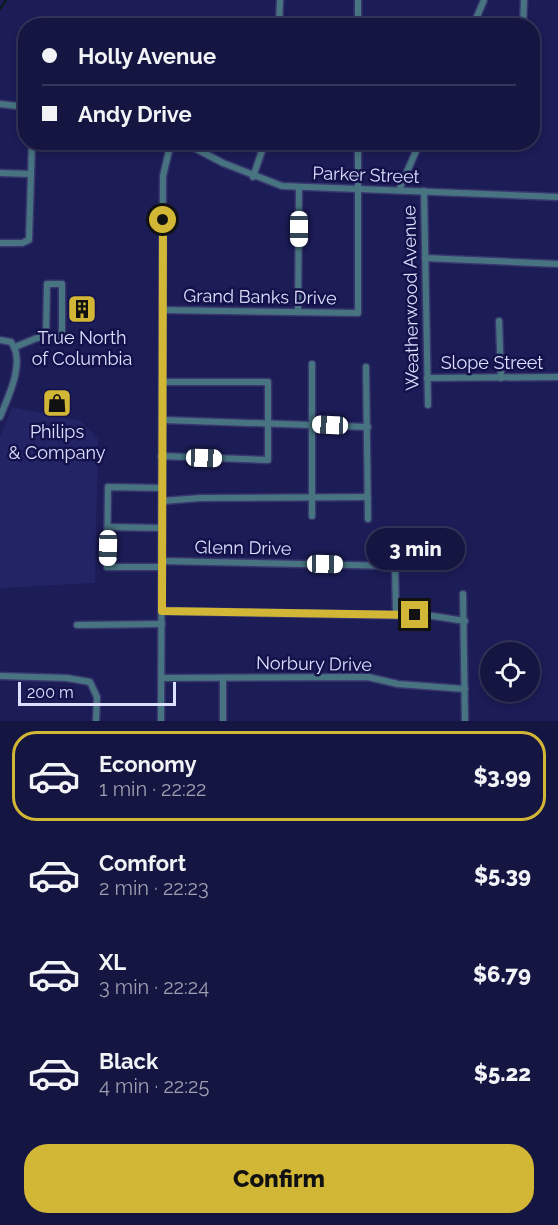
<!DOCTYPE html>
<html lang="en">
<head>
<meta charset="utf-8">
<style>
	body { margin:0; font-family:Raleway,sans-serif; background:#22224c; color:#f1f3f6; height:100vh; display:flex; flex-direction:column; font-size:22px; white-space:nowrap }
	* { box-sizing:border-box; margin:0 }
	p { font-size:20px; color:#9d9fb1 }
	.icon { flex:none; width:33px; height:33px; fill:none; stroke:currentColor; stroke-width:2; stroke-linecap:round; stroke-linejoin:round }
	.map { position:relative; height:721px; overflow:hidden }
	.drawer { display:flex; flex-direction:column; background:#151541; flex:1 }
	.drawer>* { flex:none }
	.guide { position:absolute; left:18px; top:18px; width:522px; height:132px; border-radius:24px; box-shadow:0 3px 9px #0003,0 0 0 2px #34345a; display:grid; align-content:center; height:132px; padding:0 24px; background:#151541 }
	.tools { position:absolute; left:480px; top:642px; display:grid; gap:12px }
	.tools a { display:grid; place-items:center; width:60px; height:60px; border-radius:50%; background:#151541; box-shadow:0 3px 9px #0003,0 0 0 2px #34345a; font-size:30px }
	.scale { position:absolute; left:18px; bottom:15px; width:158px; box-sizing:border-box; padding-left:6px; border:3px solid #dae0fe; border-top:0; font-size:16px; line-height:21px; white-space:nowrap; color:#dae0fe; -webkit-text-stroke:4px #14114b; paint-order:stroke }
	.end { position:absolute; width:27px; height:27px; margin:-14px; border:8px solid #d2b635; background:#111; box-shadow:0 0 0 3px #111 }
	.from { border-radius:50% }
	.bubble { position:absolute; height:42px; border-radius:21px; background:#151541; box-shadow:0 3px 9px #0003,0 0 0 2px #34345a; font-size:20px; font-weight:800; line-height:42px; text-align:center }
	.car { position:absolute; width:18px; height:36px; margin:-18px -9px; border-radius:8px; box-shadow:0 0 4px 2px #0007; background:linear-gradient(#fff 24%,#345 0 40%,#fff 0 76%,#345 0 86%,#fff 0) }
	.guide b { display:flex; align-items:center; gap:21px; height:57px; font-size:22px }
	.guide b+b { border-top:2px solid #34345a }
	.guide i { width:15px; height:15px; background:#f1f3f6 }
	ul { padding:10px 0 0; list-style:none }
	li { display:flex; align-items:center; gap:18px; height:90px; margin:0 12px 9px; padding:0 12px; border:3px solid transparent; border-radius:24px }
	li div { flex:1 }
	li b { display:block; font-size:22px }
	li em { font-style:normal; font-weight:800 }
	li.current { border-color:#d2b635 }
	li>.icon { width:54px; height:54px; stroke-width:1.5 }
	.button { display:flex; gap:12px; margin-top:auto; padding:12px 24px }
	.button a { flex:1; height:69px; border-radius:24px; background:#d2b635; color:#111; font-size:24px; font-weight:800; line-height:69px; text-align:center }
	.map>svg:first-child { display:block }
</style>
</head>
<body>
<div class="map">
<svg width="558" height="721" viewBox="0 0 558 721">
	<rect width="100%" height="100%" fill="#1c1c57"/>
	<path fill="#222466" d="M12,407L80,421L98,439L95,583L0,588V437Z"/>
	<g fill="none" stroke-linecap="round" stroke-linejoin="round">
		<path stroke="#001a0b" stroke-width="1.5" d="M0,9L6,0"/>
		<g stroke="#37376e" stroke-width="9">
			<g id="minor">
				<path d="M279,26L280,0"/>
				<path d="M358,26V0"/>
				<path d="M473,26L484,0"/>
				<path d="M523,26L524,0"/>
				<path d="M0,104L26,107"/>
				<path d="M183,142L223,163L282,186L558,197"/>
				<path d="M0,173L31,174"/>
				<path d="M253,177L265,142"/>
				<path d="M399,190L420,142"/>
				<path d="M424,191L428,405"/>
				<path d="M0,243H22L29,240L32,142"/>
				<path d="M425,258L558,264"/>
				<path d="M162,310L358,313V142"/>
				<path d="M298,312L299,188"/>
				<path d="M499,321L501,378"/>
				<path d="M0,340L11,342C26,362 8,397 0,417"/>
				<path d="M15,347L37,338L62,336V284H47L46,337"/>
				<path d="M312,364V516"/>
				<path d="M366,367L368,519"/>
				<path d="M427,378L558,377"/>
				<path d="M163,420L368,427"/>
				<path d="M161,456L268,460V382H163"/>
				<path d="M163,501L200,498L368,497"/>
				<path d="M108,527L162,528"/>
				<path d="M162,561L395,566L396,615"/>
				<path d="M162,567H107L108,487L162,488"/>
				<path d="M463,594L465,721"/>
				<path d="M162,611L433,616L465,621"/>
				<path d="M77,625L162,624"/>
				<path d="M0,676L67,678L90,682L97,697L96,721"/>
				<path d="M162,678L368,677L398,684L465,689"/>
				<path d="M161,721L163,176L171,142"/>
				<path d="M223,721V678"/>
			</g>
		</g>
		<use href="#minor" stroke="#477480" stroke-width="6"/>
	</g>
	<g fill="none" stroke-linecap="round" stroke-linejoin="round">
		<path stroke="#d2b635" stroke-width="8" d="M163,220L162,611L415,615"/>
	</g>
	<defs>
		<g id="building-square" transform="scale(1.5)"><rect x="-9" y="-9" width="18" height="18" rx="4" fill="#d2b635" stroke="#14114b"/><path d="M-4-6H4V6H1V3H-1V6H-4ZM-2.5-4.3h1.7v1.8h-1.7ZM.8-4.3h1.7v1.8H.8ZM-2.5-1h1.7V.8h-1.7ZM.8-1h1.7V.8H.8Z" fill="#111"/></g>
		<g id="shop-square" transform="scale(1.5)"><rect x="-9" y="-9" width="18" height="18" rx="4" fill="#d2b635" stroke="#14114b"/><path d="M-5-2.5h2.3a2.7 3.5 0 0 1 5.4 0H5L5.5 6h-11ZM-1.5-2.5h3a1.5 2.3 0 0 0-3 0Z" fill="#111"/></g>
	</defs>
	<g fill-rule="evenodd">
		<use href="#building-square" x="82" y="309"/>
		<use href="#shop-square" x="57" y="403"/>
	</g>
	<g text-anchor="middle" stroke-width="5" stroke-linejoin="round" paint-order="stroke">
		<g font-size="18" fill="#dae0fe" stroke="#14114b">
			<text transform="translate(366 175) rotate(2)" y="6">Parker Street</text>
			<text transform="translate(260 297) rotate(1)" y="6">Grand Banks Drive</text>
			<text transform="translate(411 298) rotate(-91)" y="6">Weatherwood Avenue</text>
			<text x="492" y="369">Slope Street</text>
			<text transform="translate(243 548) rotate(1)" y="6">Glenn Drive</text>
			<text transform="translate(314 664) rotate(1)" y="6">Norbury Drive</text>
		</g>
		<g font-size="18" fill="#dae0fe" stroke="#14114b">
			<text x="82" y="344">True North<tspan x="82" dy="21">of Columbia</tspan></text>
			<text x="57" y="438">Philips<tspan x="57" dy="21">&amp; Company</tspan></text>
		</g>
	</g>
</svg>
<div class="tools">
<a><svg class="icon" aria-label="locate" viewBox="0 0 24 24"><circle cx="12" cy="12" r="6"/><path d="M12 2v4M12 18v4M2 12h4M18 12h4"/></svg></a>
</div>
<div class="scale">200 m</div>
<i class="end from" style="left:163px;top:220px"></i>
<i class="end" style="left:415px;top:615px"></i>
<div class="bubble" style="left:366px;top:528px;width:99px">3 min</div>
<i class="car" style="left:299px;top:229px;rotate:180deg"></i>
<i class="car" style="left:330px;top:425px;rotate:273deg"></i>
<i class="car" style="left:204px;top:458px;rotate:92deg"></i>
<i class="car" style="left:108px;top:548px;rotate:181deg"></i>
<i class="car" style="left:325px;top:564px;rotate:91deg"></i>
<div class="guide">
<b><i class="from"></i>Holly Avenue</b>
<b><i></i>Andy Drive</b>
</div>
</div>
<section class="drawer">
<ul>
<li class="current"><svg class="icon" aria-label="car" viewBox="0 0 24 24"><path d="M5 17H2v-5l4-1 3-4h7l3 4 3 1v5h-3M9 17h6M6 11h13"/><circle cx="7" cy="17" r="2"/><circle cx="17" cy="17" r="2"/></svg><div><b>Economy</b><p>1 min · 22:22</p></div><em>$3.99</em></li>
<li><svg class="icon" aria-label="car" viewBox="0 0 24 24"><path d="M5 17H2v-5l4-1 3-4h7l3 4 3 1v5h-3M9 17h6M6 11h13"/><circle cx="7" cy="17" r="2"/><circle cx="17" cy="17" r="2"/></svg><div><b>Comfort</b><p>2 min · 22:23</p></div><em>$5.39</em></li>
<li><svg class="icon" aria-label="car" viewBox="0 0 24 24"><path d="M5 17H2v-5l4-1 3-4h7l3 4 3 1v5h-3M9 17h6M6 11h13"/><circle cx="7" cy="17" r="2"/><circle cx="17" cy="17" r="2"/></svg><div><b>XL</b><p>3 min · 22:24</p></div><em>$6.79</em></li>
<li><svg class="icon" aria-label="car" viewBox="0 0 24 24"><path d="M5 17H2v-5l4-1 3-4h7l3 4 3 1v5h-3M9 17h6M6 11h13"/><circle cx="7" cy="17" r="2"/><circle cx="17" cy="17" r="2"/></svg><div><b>Black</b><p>4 min · 22:25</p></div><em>$5.22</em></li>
</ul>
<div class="button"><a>Confirm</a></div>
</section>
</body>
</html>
